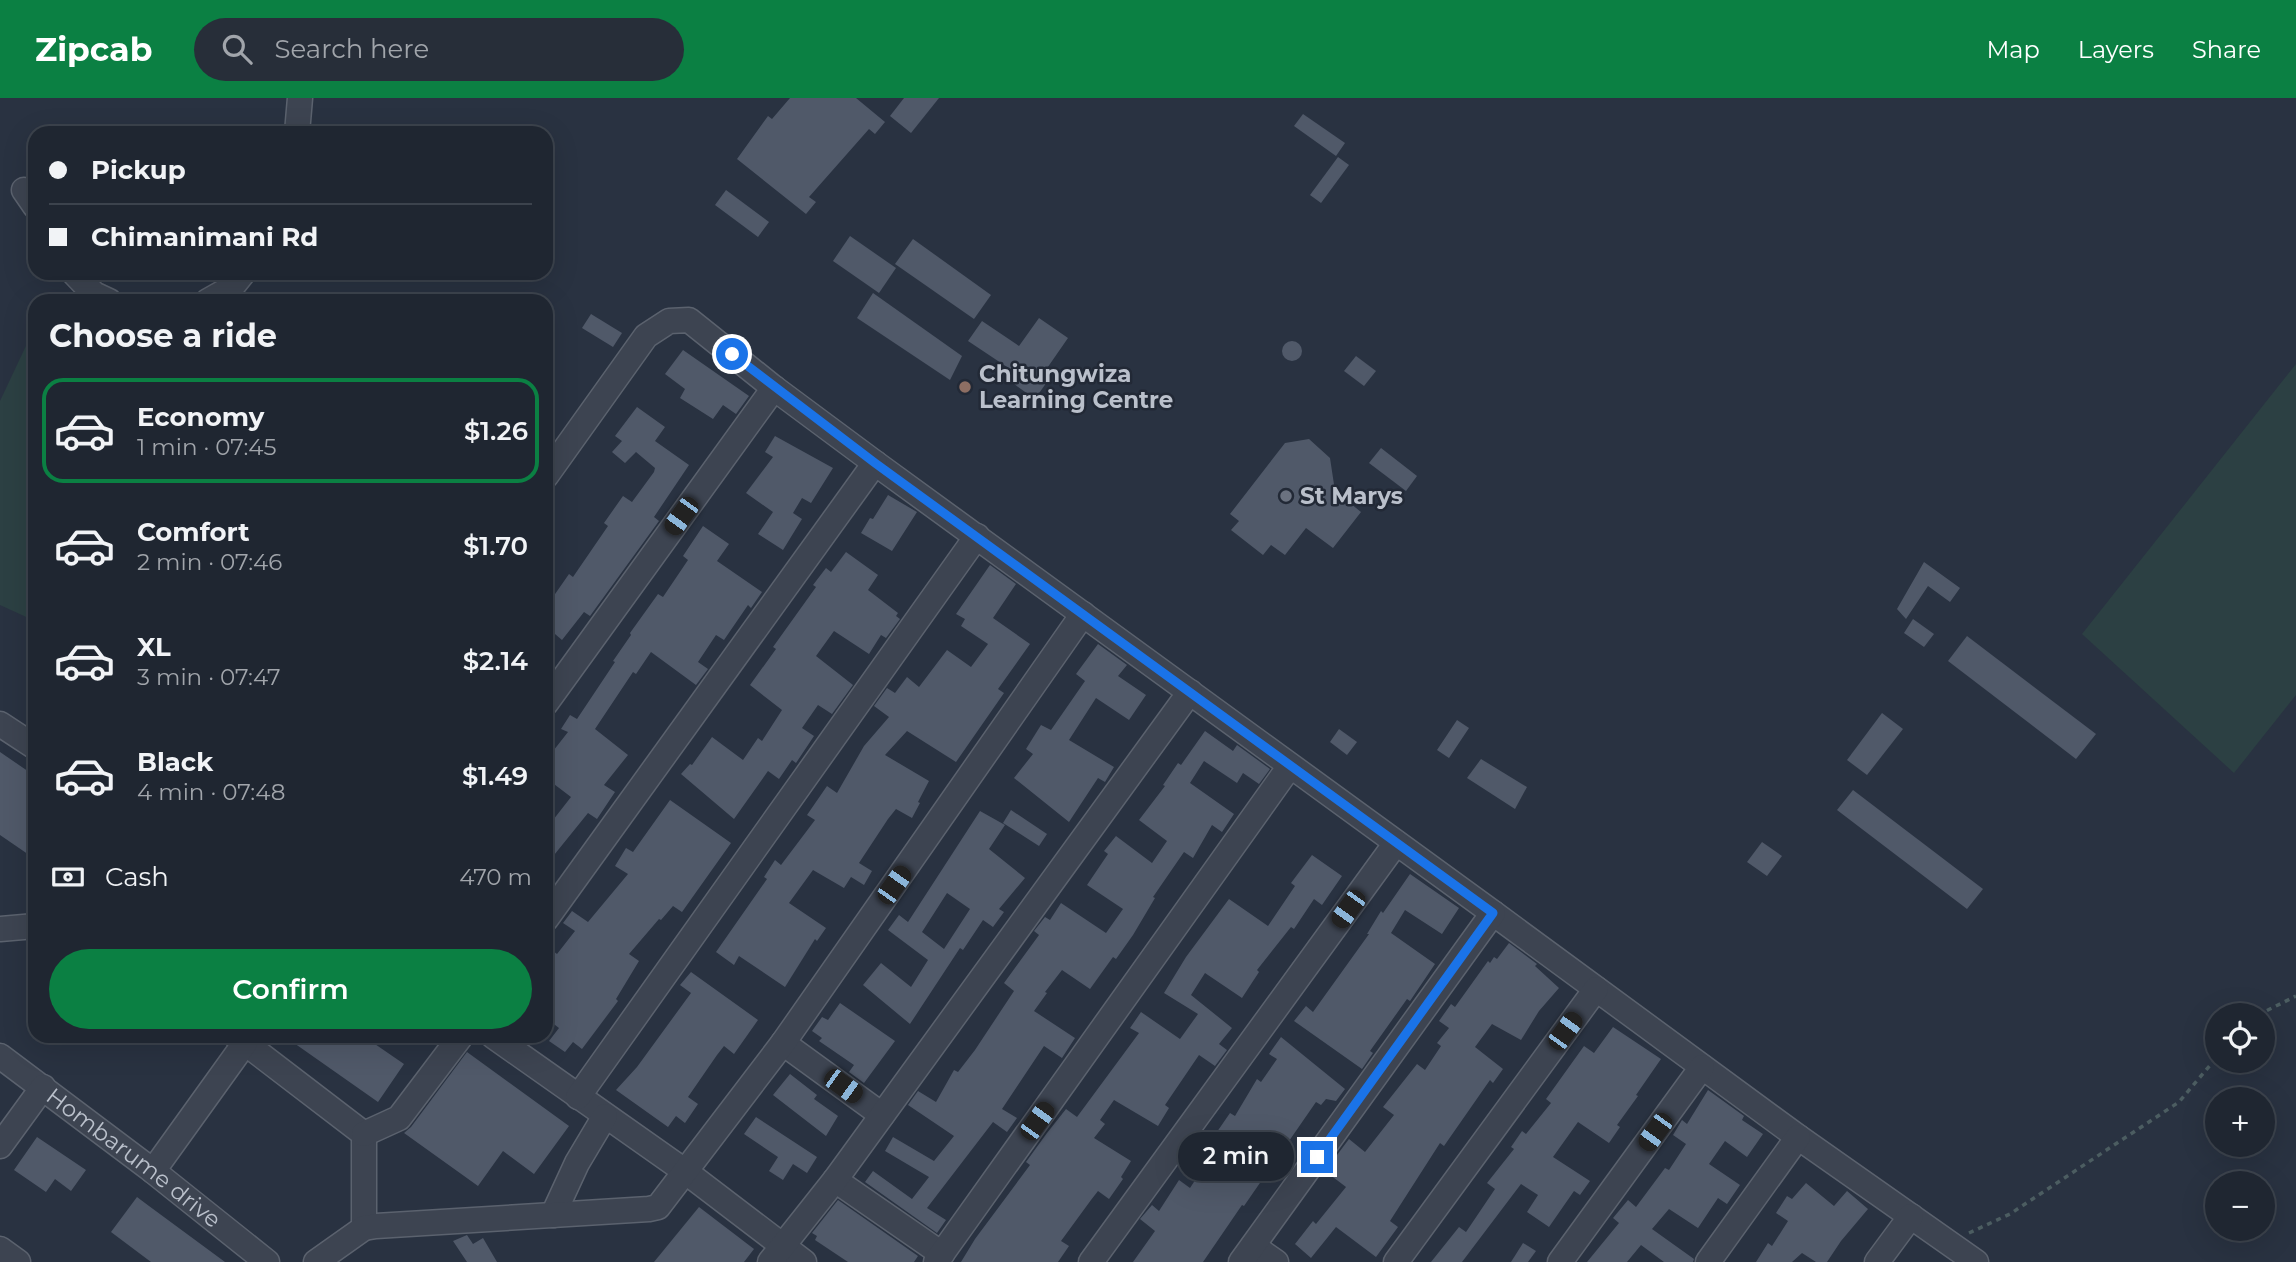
<!DOCTYPE html>
<html lang="en">
<head>
<meta charset="utf-8">
<style>
	body { margin:0; font-family:Montserrat,sans-serif; background:#272e39; color:#f1f3f6; height:100vh; display:flex; flex-direction:column; font-size:26px; white-space:nowrap }
	* { box-sizing:border-box; margin:0 }
	p { font-size:23px; color:#a1a5ab }
	.icon { flex:none; width:38px; height:38px; fill:none; stroke:currentColor; stroke-width:2; stroke-linecap:round; stroke-linejoin:round }
	.map { position:relative; flex:1; overflow:hidden }
	.sheet { position:absolute; left:28px; top:196px; width:525px; height:749px; display:flex; flex-direction:column; background:#1f2631; border-radius:21px; box-shadow:0 7px 28px #0002,0 0 0 2px #3c434d }
	.sheet>* { flex:none }
	.guide { position:absolute; left:28px; top:28px; width:525px; height:154px; border-radius:21px; box-shadow:0 7px 28px #0002,0 0 0 2px #3c434d; display:grid; align-content:center; height:154px; padding:0 21px; background:#1f2631 }
	.buttons { position:absolute; left:2205px; top:905px; display:grid; gap:14px }
	.buttons a { display:grid; place-items:center; width:70px; height:70px; border-radius:50%; background:#1f2631; box-shadow:0 7px 28px #0002,0 0 0 2px #3c434d; font-size:35px }
	.end { position:absolute; width:32px; height:32px; margin:-16px; border:9px solid #1a73e8; background:#fff; box-shadow:0 0 0 4px #fff }
	.from { border-radius:50% }
	.bubble { position:absolute; height:49px; border-radius:24px; background:#1f2631; box-shadow:0 7px 28px #0002,0 0 0 2px #3c434d; font-size:23px; font-weight:600; line-height:49px; text-align:center }
	.car { position:absolute; width:21px; height:42px; margin:-21px -10px; border-radius:9px; box-shadow:0 0 5px 2px #0007; background:linear-gradient(#222 24%,#8ab4d8 0 40%,#222 0 76%,#8ab4d8 0 86%,#222 0) }
	.guide b { display:flex; align-items:center; gap:24px; height:66px; font-size:26px }
	.guide b+b { border-top:2px solid #3c434d }
	.guide i { width:18px; height:18px; background:#f1f3f6 }
	ul { padding:0; list-style:none }
	li { display:flex; align-items:center; gap:21px; height:105px; margin:0 14px 10px; padding:0 7px; border:4px solid transparent; border-radius:21px }
	li div { flex:1 }
	li b { display:block; font-size:26px }
	li em { font-style:normal; font-weight:600 }
	li.active { border-color:#0b8043 }
	li>.icon { width:63px; height:63px; stroke-width:1.5 }
	h2 { padding:0 21px; font-size:32px; line-height:84px }
	.pay { display:flex; align-items:center; gap:18px; height:77px; padding:0 21px; font-size:26px }
	.pay p { margin-inline-start:auto }
	.action { display:flex; gap:14px; margin-top:auto; padding:14px 21px }
	.action a { flex:1; height:80px; border-radius:42px; background:#0b8043; color:#fff; font-size:28px; font-weight:600; line-height:80px; text-align:center }
	header { display:flex; align-items:center; gap:42px; box-sizing:border-box; height:98px; padding:0 35px; background:#0b8043; color:#fff }
	header strong { font-size:33px }
	nav { display:flex; gap:38px; margin-inline-start:auto; font-size:24px }
	.search { width:490px; height:63px; background:#272e39; display:flex; align-items:center; gap:18px; box-sizing:border-box; padding:0 24px; border-radius:38px; color:#a1a5ab; font-size:26px }
	.map>svg:first-child { display:block }
</style>
</head>
<body>
<header>
<strong>Zipcab</strong>
<div class="search"><svg class="icon" aria-label="search" viewBox="0 0 24 24"><circle cx="10" cy="10" r="6"/><path d="M15 15l6 6"/></svg>Search here</div>
<nav><a>Map</a><a>Layers</a><a>Share</a></nav>
</header>
<div class="map">
<svg width="2296" height="1164" viewBox="0 0 2296 1164">
	<rect width="100%" height="100%" fill="#293241"/>
	<g fill="#2c4043">
		<path d="M33,233L35,234V523L0,507V303Z"/>
		<path d="M2296,266V597L2234,675L2082,536Z"/>
	</g>
	<g fill="#505969" fill-rule="evenodd">
		<path d="M790,0H856L885,24L875,36L869,31L809,99L816,104L806,116L737,61L768,18L772,21Z"/>
		<path d="M904,0H939L911,35L890,18Z"/>
		<path d="M1303,16L1345,45L1336,58L1294,28Z"/>
		<path d="M1338,59L1349,67L1321,105L1310,97Z"/>
		<path d="M726,92L769,124L758,139L715,107Z"/>
		<path d="M850,138L896,170L879,195L833,163Z"/>
		<path d="M913,141L991,197L974,221L895,166Z"/>
		<path d="M873,195L962,258L950,282L857,220Z"/>
		<path d="M591,216L622,235L613,249L582,230Z"/>
		<path d="M1039,220L1068,240L1043,276L1049,281L1035,301L1007,281L1013,273L968,243L982,223L1019,248Z"/>
		<circle cx="1292" cy="253" r="10"/>
		<path d="M683,252L749,298L736,316L723,307L713,321L680,300L685,291L665,276Z"/>
		<path d="M1356,258L1376,273L1364,288L1344,273Z"/>
		<path d="M637,309L665,329L655,343L689,367L654,419L659,423L590,518L584,514L562,542L555,536L546,548V509L569,476L573,479L608,428L604,425L623,398L632,404L654,374L655,370L636,354L625,365L612,354L622,343L615,338Z"/>
		<path d="M775,338L833,370L811,405L802,400L793,415L802,421L783,452L758,436L773,414L746,395L773,359L765,354Z"/>
		<path d="M1309,341L1330,360L1335,393L1361,414L1333,450L1306,430L1285,457L1271,447L1263,457L1231,432L1239,423L1230,416L1285,345Z"/>
		<path d="M1381,350L1417,378L1406,393L1369,365Z"/>
		<path d="M888,397L917,414L892,453L861,435L870,420L873,421Z"/>
		<path d="M703,428L729,446L717,463L762,494L751,510L748,507L724,542L716,537L698,564L708,571L696,587L651,554L636,576L633,574L595,631L628,657L604,687L615,694L597,721L588,715L546,767V731L571,699L546,680V662L568,634L561,631L570,617L577,621L615,564L613,563L631,537L630,535L658,496L663,499L688,462L683,458Z"/>
		<path d="M846,454L878,477L868,492L898,515L896,518L900,521L886,540L881,537L869,556L834,533L816,558L853,587L832,616L818,607L802,630L814,638L796,665L792,662L779,681L768,673L734,721L681,676L690,666L692,667L712,639L743,662L758,640L762,643L782,612L750,587L776,551L773,549L816,489L813,487L826,470L831,474Z"/>
		<path d="M1924,464L1960,490L1950,504L1928,488L1906,521L1897,511Z"/>
		<path d="M990,467L1016,486L993,520L1030,546L998,591L1004,595L956,664L907,633L885,657L929,683L918,704L920,705L912,720L896,711L888,721L859,765L872,773L864,787L851,779L844,790L813,772L789,805L826,830L817,843L815,841L785,889L739,858L734,867L716,854L767,781L764,779L775,762L781,767L815,722L807,717L827,688L837,695L864,648L889,619L874,608L887,590L895,595L907,579L919,589L947,552L971,569L988,546L961,528L965,521L956,516Z"/>
		<path d="M1913,521L1934,536L1924,549L1904,535Z"/>
		<path d="M1967,538L2096,636L2076,661L1948,563Z"/>
		<path d="M1098,546L1127,567L1118,578L1146,597L1129,622L1096,600L1069,642L1114,669L1105,684L1098,680L1069,724L1014,680L1033,656L1026,651L1041,627L1051,632L1085,583L1076,576Z"/>
		<path d="M1882,615L1903,631L1867,677L1847,662Z"/>
		<path d="M1457,622L1469,630L1449,660L1437,652Z"/>
		<path d="M1339,631L1357,644L1347,657L1330,644Z"/>
		<path d="M1205,633L1233,653L1237,647L1270,671L1259,686L1243,675L1237,685L1204,663L1190,685L1234,716L1222,734L1212,727L1193,760L1184,754L1153,799L1155,800L1133,837L1116,861L1113,859L1090,891L1062,872L1045,894L1047,895L1034,913L1075,940L1062,960L1044,948L1002,1011L1017,1020L1007,1034L993,1024L927,1110L946,1122L937,1135L865,1084L873,1073L912,1101L929,1079L885,1053L893,1039L934,1063L954,1038L908,1007L918,993L936,1004L954,972L958,974L975,952L1014,893L1004,885L1039,837L1034,833L1045,819L1050,822L1061,805L1106,835L1123,811L1087,787L1108,756L1104,753L1116,738L1152,765L1167,743L1139,722L1165,688L1163,687L1178,665L1181,667Z"/>
		<path d="M0,654L35,678V761L0,737Z"/>
		<path d="M1481,661L1527,689L1515,711L1467,680Z"/>
		<path d="M1853,692L1983,791L1967,811L1837,712Z"/>
		<path d="M670,702L731,745L682,814L673,808L661,822L659,821L629,856L639,863L616,901L618,903L582,951L573,944L565,954L549,943L559,930L546,920V848L557,856L575,833L563,825L572,813L588,824L628,776L615,768L626,750L633,754Z"/>
		<path d="M1011,712L1047,736L1039,748L1003,725Z"/>
		<path d="M980,713L1005,727L989,751L1025,780L999,811L1004,814L993,829L983,822L963,852L960,850L910,926L863,887L881,865L911,889L928,862L888,832L899,817L908,824ZM947,795L970,811L944,851L922,834Z"/>
		<path d="M1762,744L1782,758L1767,778L1747,764Z"/>
		<path d="M1312,757L1342,778L1322,807L1314,801L1294,831L1291,829L1257,872L1259,874L1242,900L1205,875L1191,897L1232,930L1219,946L1227,952L1215,968L1199,957L1165,1007L1169,1010L1158,1028L1114,1002L1100,1022L1105,1026L1094,1040L1131,1063L1121,1079L1123,1081L1109,1101L1098,1093L1091,1102L1061,1143L1069,1148L1058,1164H961L975,1141L1030,1067L1026,1064L1047,1035L1066,1011L1077,1019L1139,935L1130,930L1141,914L1180,941L1198,916L1164,895L1186,859L1229,801L1268,828L1295,788L1291,785Z"/>
		<path d="M1410,776L1459,810L1442,836L1405,812L1391,835L1435,866L1410,903L1407,901L1370,953L1373,955L1362,971L1294,923L1306,908L1313,914L1369,836H1367L1381,813L1383,815Z"/>
		<path d="M1509,845L1537,866L1535,868L1559,890L1539,913L1521,942L1492,926L1475,949L1503,971L1493,985L1490,982L1444,1048L1440,1045L1390,1123L1398,1129L1376,1159L1336,1129L1311,1160L1295,1146L1313,1123L1316,1126L1346,1089L1325,1073L1349,1041L1365,1054L1394,1017L1383,1009L1417,966L1425,972L1441,948L1437,945L1449,930L1439,923L1451,906L1455,909L1488,863L1490,865L1494,859L1497,861Z"/>
		<path d="M691,874L758,922L734,956L724,948L717,957L688,999L698,1006L685,1025L676,1018L668,1029L616,992L637,969L691,895L680,887Z"/>
		<path d="M840,905L895,943L864,985L849,974L854,967L819,943L822,940L812,933L822,919L828,922Z"/>
		<path d="M1613,929L1661,961L1636,997L1638,998L1617,1027L1620,1029L1609,1045L1578,1024L1553,1059L1590,1083L1580,1097L1574,1093L1549,1129L1527,1114L1538,1097L1521,1086L1462,1164H1431L1459,1129L1466,1134L1495,1091L1487,1085L1514,1051L1511,1049L1522,1033L1526,1036L1551,1005L1546,1001L1584,948L1594,955Z"/>
		<path d="M284,938H376L372,944L404,966L378,1004Z"/>
		<path d="M1281,939L1345,991L1336,1003L1326,1001L1321,1007L1316,1004L1244,1108L1242,1107L1203,1164H1133L1155,1133L1140,1121L1152,1107L1159,1113L1179,1082L1190,1090L1207,1064L1194,1056L1204,1040L1210,1044L1230,1015L1235,1018L1257,981L1261,984L1277,961L1269,956Z"/>
		<path d="M467,954L569,1028L534,1076L503,1053L478,1088L404,1035L411,1029Z"/>
		<path d="M790,976L817,997L814,1001L838,1018L826,1038L773,997Z"/>
		<path d="M1708,992L1744,1018L1742,1022L1763,1036L1747,1059L1725,1043L1709,1066L1740,1087L1727,1106L1718,1100L1698,1130L1669,1111L1652,1131L1694,1161L1693,1164H1664L1641,1147L1627,1164H1587L1619,1125L1613,1120L1628,1102L1636,1109L1665,1070L1669,1072L1686,1046L1673,1037L1682,1022L1687,1026Z"/>
		<path d="M756,1019L817,1059L807,1075L793,1066L783,1082L769,1073L778,1059L744,1036Z"/>
		<path d="M37,1039L86,1072L71,1093L55,1081L46,1094L14,1072Z"/>
		<path d="M1806,1085L1834,1108L1847,1093L1868,1111L1841,1143L1827,1164H1816L1802,1155L1792,1164H1756L1768,1145L1772,1148L1788,1123L1776,1115L1787,1098L1792,1101Z"/>
		<path d="M137,1099L149,1108L225,1164H151L111,1134Z"/>
		<path d="M838,1102L918,1158L914,1164H848L815,1142L817,1138L812,1135Z"/>
		<path d="M699,1109L754,1151L744,1164H654Z"/>
		<path d="M467,1137L473,1146L483,1140L497,1164H467L453,1143Z"/>
		<path d="M1523,1145L1536,1153L1528,1164H1511Z"/>
	</g>
	<g fill="none" stroke-linecap="round" stroke-linejoin="round">
		<g stroke="#5b626e" stroke-width="27">
			<g id="minor">
				<path d="M297,35L300,0"/>
				<path d="M24,92L35,108"/>
				<path d="M74,175L94,196L109,203"/>
				<path d="M208,203L231,190L243,175"/>
				<path d="M546,378L646,238L669,223L689,222L774,290L875,365L1493,815L1798,1039L1976,1164"/>
				<path d="M546,605L774,290"/>
				<path d="M0,626L35,649"/>
				<path d="M546,821L875,365"/>
				<path d="M0,831L35,828"/>
				<path d="M236,938L364,1036V1130"/>
				<path d="M493,938L686,1074L804,1164"/>
				<path d="M783,945L882,1017"/>
				<path id="s1" d="M0,958L153,1073L267,1164"/>
				<path d="M578,999L977,438"/>
				<path d="M364,1036L399,1020L461,938"/>
				<path d="M0,1048L43,989"/>
				<path d="M153,1073L245,945"/>
				<path d="M835,1082L942,1156"/>
				<path d="M553,1117L577,1065L605,1018"/>
				<path d="M1253,1148L1276,1164"/>
				<path d="M0,1151L18,1164"/>
				<path d="M316,1164L364,1130L376,1128L649,1111L658,1109L783,945L1083,516"/>
				<path d="M770,1164L835,1082L1190,594"/>
				<path d="M936,1164L1290,668"/>
				<path d="M1091,1164L1396,745"/>
				<path d="M1241,1164L1493,815"/>
				<path d="M1396,1164L1596,891"/>
				<path d="M1560,1164L1702,969"/>
				<path d="M1708,1164L1798,1039"/>
				<path d="M1877,1164L1911,1118"/>
			</g>
		</g>
		<g stroke="#4c5d61" stroke-width="3.5" stroke-dasharray="5 5" stroke-linecap="butt">
			<path d="M2258,917L2296,898"/>
			<path d="M1969,1135L2010,1116L2179,1004L2217,959"/>
		</g>
		<use href="#minor" stroke="#3d4451" stroke-width="24"/>
	</g>
	<g fill="none" stroke-linecap="round" stroke-linejoin="round">
		<path stroke="#1a73e8" stroke-width="9" d="M732,256L875,365L1493,815L1317,1059"/>
	</g>
	<circle fill="#8d6e63" stroke="#222936" stroke-width="2.5" cx="965" cy="289" r="7"/>
	<circle fill="#6b7280" stroke="#222936" stroke-width="2.5" cx="1286" cy="398" r="7"/>
	<g text-anchor="middle" stroke-width="5" stroke-linejoin="round" paint-order="stroke">
		<g font-size="23" font-weight="bold" fill="#bac0cb" stroke="#222936" text-anchor="start">
			<text x="979" y="284">Chitungwiza<tspan x="979" dy="26">Learning Centre</tspan></text>
			<text x="1300" y="406">St Marys</text>
		</g>
		<g font-size="23" fill="#bac0cb" stroke="#222936">
			<text dy="8" stroke="none"><textPath href="#s1" startOffset="168">Hombarume drive</textPath></text>
		</g>
	</g>
</svg>
<div class="buttons">
<a><svg class="icon" aria-label="locate" viewBox="0 0 24 24"><circle cx="12" cy="12" r="6"/><path d="M12 2v4M12 18v4M2 12h4M18 12h4"/></svg></a>
<a>+</a>
<a>−</a>
</div>
<i class="end from" style="left:732px;top:256px"></i>
<i class="end" style="left:1317px;top:1059px"></i>
<div class="bubble" style="left:1178px;top:1034px;width:116px">2 min</div>
<i class="car" style="left:681px;top:418px;rotate:216deg"></i>
<i class="car" style="left:894px;top:787px;rotate:35deg"></i>
<i class="car" style="left:1348px;top:811px;rotate:216deg"></i>
<i class="car" style="left:1565px;top:933px;rotate:36deg"></i>
<i class="car" style="left:843px;top:988px;rotate:126deg"></i>
<i class="car" style="left:1037px;top:1023px;rotate:36deg"></i>
<i class="car" style="left:1655px;top:1034px;rotate:216deg"></i>
<div class="guide">
<b><i class="from"></i>Pickup</b>
<b><i></i>Chimanimani Rd</b>
</div>
<section class="sheet">
<h2>Choose a ride</h2>
<ul>
<li class="active"><svg class="icon" aria-label="car" viewBox="0 0 24 24"><path d="M5 17H2v-5l4-1 3-4h7l3 4 3 1v5h-3M9 17h6M6 11h13"/><circle cx="7" cy="17" r="2"/><circle cx="17" cy="17" r="2"/></svg><div><b>Economy</b><p>1 min · 07:45</p></div><em>$1.26</em></li>
<li><svg class="icon" aria-label="car" viewBox="0 0 24 24"><path d="M5 17H2v-5l4-1 3-4h7l3 4 3 1v5h-3M9 17h6M6 11h13"/><circle cx="7" cy="17" r="2"/><circle cx="17" cy="17" r="2"/></svg><div><b>Comfort</b><p>2 min · 07:46</p></div><em>$1.70</em></li>
<li><svg class="icon" aria-label="car" viewBox="0 0 24 24"><path d="M5 17H2v-5l4-1 3-4h7l3 4 3 1v5h-3M9 17h6M6 11h13"/><circle cx="7" cy="17" r="2"/><circle cx="17" cy="17" r="2"/></svg><div><b>XL</b><p>3 min · 07:47</p></div><em>$2.14</em></li>
<li><svg class="icon" aria-label="car" viewBox="0 0 24 24"><path d="M5 17H2v-5l4-1 3-4h7l3 4 3 1v5h-3M9 17h6M6 11h13"/><circle cx="7" cy="17" r="2"/><circle cx="17" cy="17" r="2"/></svg><div><b>Black</b><p>4 min · 07:48</p></div><em>$1.49</em></li>
</ul>
<div class="pay"><svg class="icon" aria-label="cash" viewBox="0 0 24 24"><path d="M3 7h18v10H3z"/><circle cx="12" cy="12" r="2"/></svg>Cash<p>470 m</p></div>
<div class="action"><a>Confirm</a></div>
</section>
</div>
</body>
</html>
